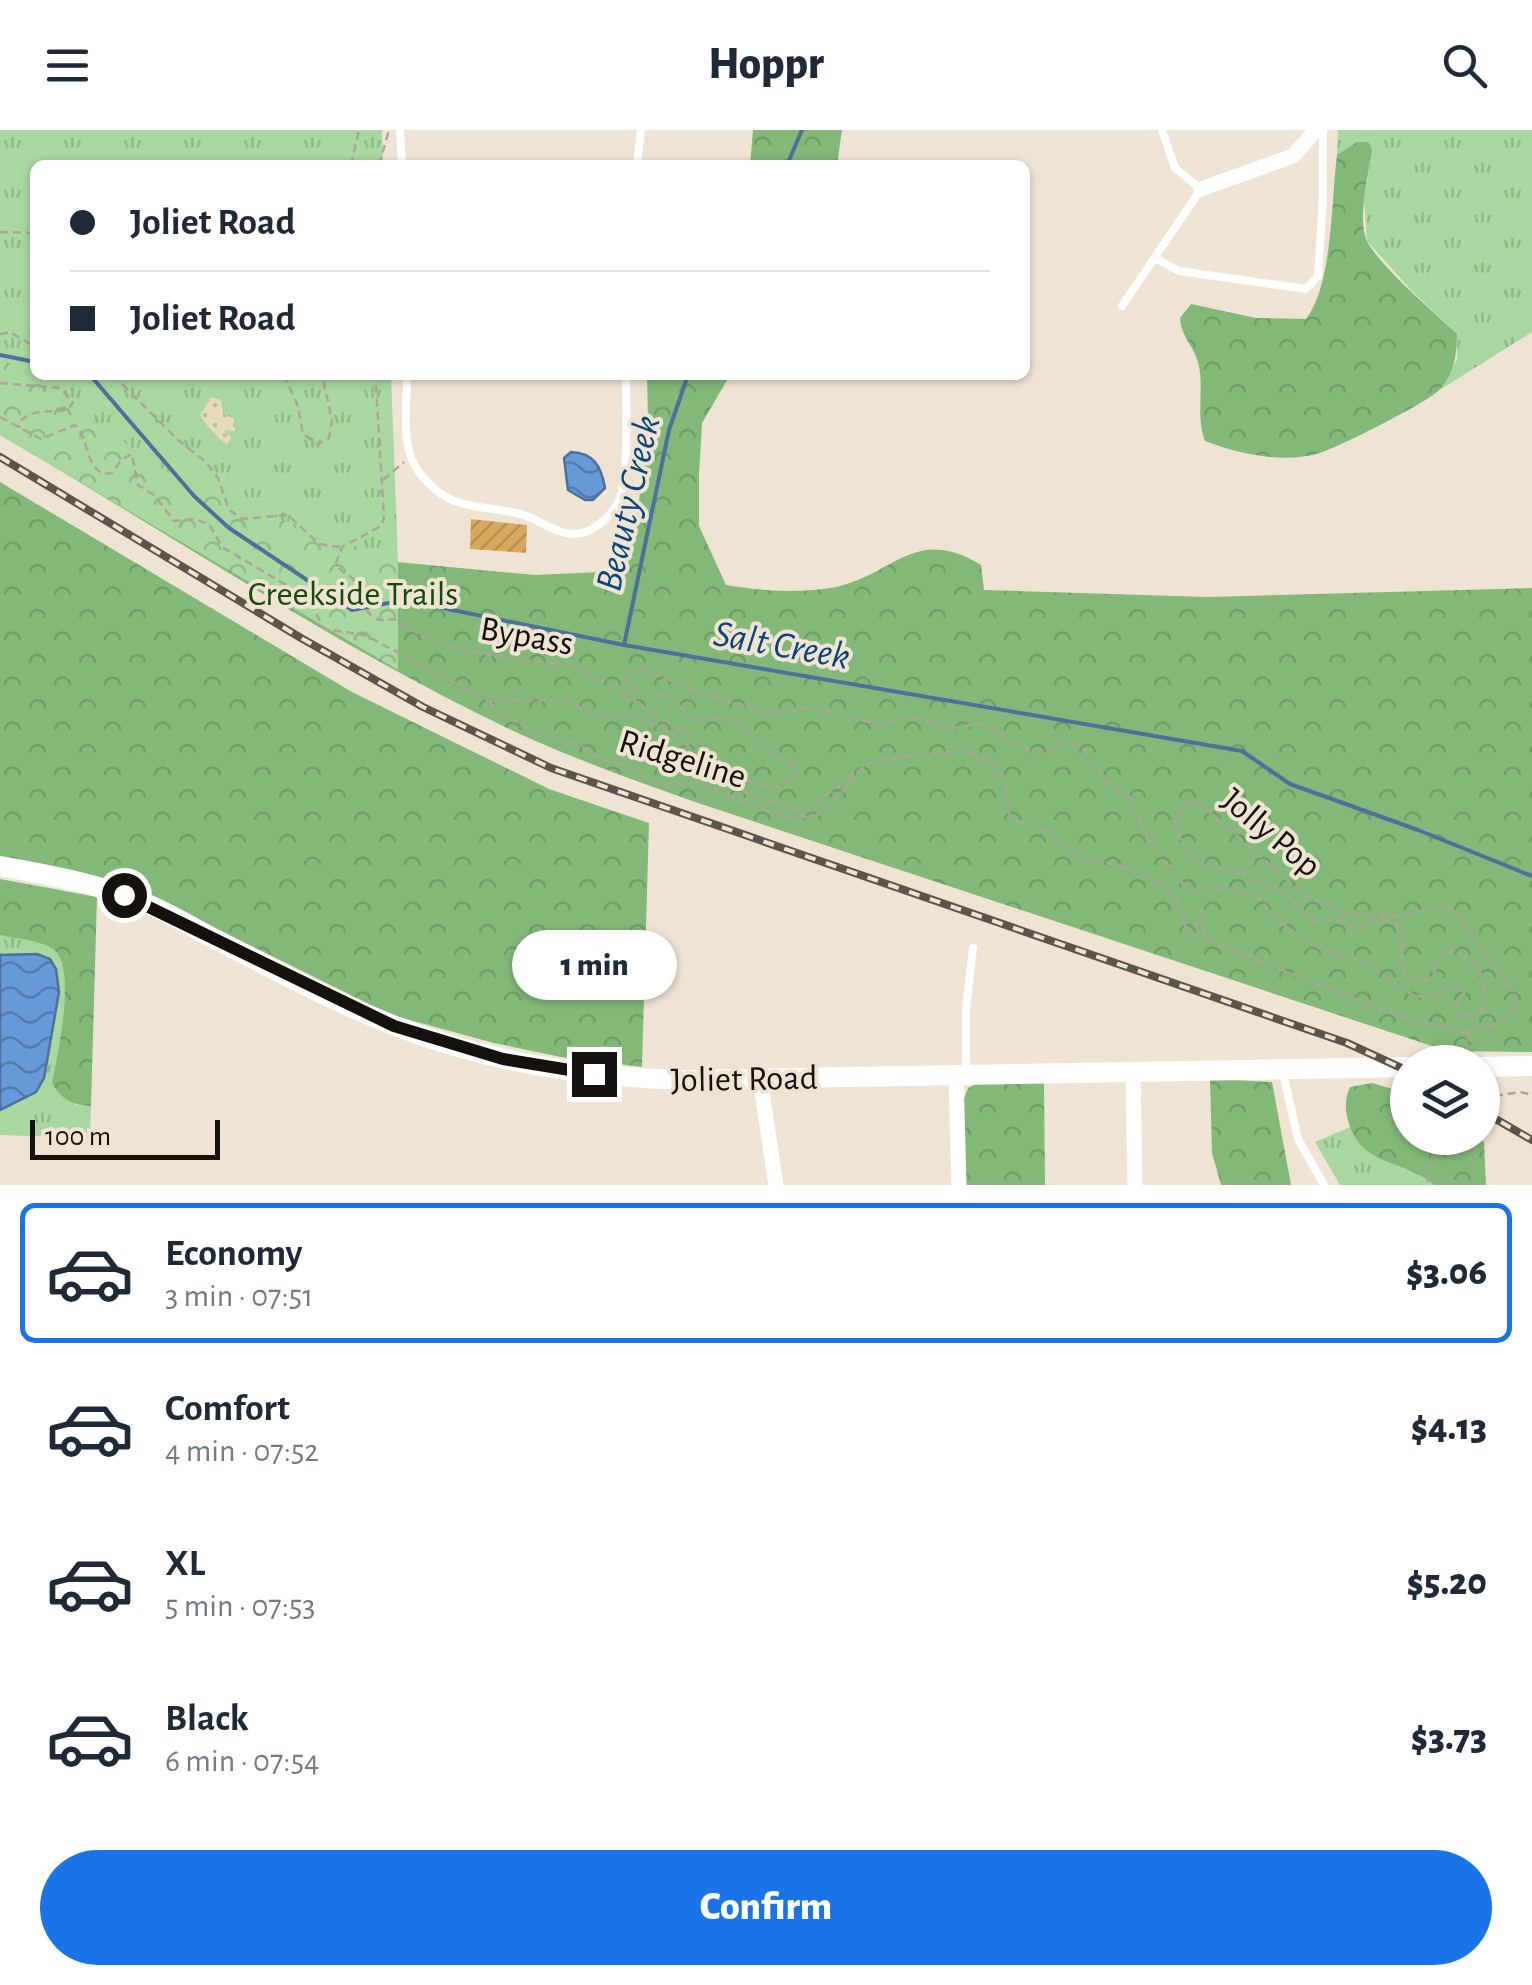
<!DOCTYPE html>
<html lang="en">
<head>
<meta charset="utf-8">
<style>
	body { margin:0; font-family:"Alegreya Sans",sans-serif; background:#f2f2f3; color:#1f2937; height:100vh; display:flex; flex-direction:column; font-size:38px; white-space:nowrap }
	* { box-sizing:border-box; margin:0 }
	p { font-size:32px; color:#747a83 }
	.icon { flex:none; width:55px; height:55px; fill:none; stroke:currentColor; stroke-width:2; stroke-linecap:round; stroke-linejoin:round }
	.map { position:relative; height:1055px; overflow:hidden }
	.details { display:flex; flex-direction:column; background:#fff; flex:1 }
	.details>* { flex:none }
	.banner { position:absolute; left:30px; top:30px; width:1000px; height:220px; border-radius:15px; box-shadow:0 2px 8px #0004; display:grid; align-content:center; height:220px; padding:0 40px; background:#fff }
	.tools { position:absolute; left:1390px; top:915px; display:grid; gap:20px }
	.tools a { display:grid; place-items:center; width:110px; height:110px; border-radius:50%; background:#fff; box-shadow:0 2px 8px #0004; font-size:50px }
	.scale { position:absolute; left:30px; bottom:25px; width:190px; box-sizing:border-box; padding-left:10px; border:5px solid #15110c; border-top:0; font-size:28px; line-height:35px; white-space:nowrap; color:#15110c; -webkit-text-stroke:8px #efe4d4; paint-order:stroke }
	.end { position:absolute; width:45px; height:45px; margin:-22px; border:12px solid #15110c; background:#fff; box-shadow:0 0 0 5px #fff }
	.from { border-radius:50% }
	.bubble { position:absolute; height:70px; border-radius:35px; background:#fff; box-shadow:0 2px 8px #0004; font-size:32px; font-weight:800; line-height:70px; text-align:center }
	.banner b { display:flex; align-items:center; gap:35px; height:95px; font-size:38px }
	.banner b+b { border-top:2px solid #e0e1e3 }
	.banner i { width:25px; height:25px; background:#1f2937 }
	ul { padding:18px 0 0; list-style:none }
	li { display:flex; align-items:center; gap:30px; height:140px; margin:0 20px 15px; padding:0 20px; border:5px solid transparent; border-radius:15px }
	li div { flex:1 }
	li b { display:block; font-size:38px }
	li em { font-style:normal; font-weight:800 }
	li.active { border-color:#1a73e8 }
	li>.icon { width:90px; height:90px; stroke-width:1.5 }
	.primary-button { display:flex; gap:20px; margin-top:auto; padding:20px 40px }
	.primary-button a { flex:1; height:115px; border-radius:60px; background:#1a73e8; color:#fff; font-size:40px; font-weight:800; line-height:115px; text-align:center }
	header { display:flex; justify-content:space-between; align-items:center; height:130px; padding:0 40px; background:#fff; font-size:45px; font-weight:800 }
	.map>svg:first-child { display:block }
</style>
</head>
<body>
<header><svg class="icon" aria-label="menu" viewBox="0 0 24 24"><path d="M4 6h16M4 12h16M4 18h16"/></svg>Hoppr<svg class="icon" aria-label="search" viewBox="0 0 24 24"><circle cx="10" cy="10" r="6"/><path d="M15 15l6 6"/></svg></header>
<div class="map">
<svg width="1532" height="1055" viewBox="0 0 1532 1055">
	<defs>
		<pattern id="grass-tufts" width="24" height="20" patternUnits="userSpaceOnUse" patternTransform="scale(2.5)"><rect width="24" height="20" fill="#a8d79f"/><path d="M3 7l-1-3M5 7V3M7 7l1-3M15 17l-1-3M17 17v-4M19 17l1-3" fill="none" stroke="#90b888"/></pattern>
		<pattern id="forest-crowns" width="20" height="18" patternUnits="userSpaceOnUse" patternTransform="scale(2.5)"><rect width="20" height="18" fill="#82b978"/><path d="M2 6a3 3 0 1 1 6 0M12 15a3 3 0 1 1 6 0" fill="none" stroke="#6f9e67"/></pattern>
		<pattern id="sand-dots" width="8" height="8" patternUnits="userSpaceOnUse" patternTransform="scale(2.5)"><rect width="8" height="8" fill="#e6dcb7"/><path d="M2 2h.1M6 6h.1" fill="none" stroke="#c4bc9c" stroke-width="1.8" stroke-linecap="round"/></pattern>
		<pattern id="park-crowns" width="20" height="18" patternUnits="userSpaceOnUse" patternTransform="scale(2.5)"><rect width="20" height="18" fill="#a8d79f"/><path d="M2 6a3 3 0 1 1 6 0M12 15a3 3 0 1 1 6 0" fill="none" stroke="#90b888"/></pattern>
		<pattern id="water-waves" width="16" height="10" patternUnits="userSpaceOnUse" patternTransform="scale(2.5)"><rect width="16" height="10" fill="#669ad8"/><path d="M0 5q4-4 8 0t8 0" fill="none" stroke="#537cae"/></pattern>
		<pattern id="building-hatch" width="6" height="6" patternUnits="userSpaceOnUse" patternTransform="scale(2.5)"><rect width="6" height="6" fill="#d8a85e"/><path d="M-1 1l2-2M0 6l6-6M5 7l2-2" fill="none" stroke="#b89050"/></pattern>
	</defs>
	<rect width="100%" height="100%" fill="#efe4d4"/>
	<g fill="url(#grass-tufts)">
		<path d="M0,0H382L383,35H35V245H391L398,432L186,355L0,227Z"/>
		<path d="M1338,0H1532V202L1438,261L1457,229V204L1411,160L1367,111L1364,70L1370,34L1337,25Z"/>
		<path d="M0,805C16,809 42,809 54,820C77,839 57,926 52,953L76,975L91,976L90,1008L0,1005V980L19,972L37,824L0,825Z"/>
		<path d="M1350,997C1363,1036 1407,1031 1434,1055H1340L1315,1012Z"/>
	</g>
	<g fill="url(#forest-crowns)">
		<path d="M753,0H842L837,35H750Z"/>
		<path d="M1357,12H1368L1372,19C1369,44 1356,91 1368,113C1383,139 1434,182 1457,204C1457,225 1454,245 1438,261C1426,273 1339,317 1320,323C1284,334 1239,324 1205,311C1195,285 1205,258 1198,232C1193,215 1181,206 1180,188L1191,174L1256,188L1306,189C1333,154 1331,71 1337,25Z"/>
		<path d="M0,227L186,355L397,432L535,445L600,442L620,434L637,388L648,292L647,245H730L702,293L699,345V396L726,455C763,461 799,464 836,457C895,444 915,395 981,435L984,460L1207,467L1532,458V922L1447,921L698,673C633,650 569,627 507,598C334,515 167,402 0,305Z"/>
		<path d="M0,352L352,562L549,659L649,693L642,937L561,927L494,913L391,885L177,779L0,727Z"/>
		<path d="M0,749L97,767L91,976C72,975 62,970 52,953C57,926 77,839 54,820C42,810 16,809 0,805Z"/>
		<path d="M1210,949L1272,952L1291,1055H1221L1212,1023Z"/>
		<path d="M980,952L1044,953L1045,1055H964V969L968,958Z"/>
		<path d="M1372,953L1407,963L1408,1008H1478L1484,1012L1486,1055H1434C1407,1031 1363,1036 1350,997C1345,982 1344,971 1350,957Z"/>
	</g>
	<path fill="url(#sand-dots)" d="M211,267L221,270L223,283L234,289L235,301L224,300L231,308L227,314C220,311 204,292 200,286Z"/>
	<path fill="url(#park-crowns)" d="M0,227L186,355L398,432V540L0,305Z"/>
	<g fill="url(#water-waves)" stroke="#4e719b" stroke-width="2.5">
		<path d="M571,322C594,323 601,336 605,358L593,370H585L568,360L564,328Z"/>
		<path d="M37,824L50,829L56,839L59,862L44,948L36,962L0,980V825Z"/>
	</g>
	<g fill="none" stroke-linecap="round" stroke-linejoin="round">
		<g stroke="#4e719b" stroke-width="4">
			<path d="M787,35L802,0"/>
			<path d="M0,225L35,232"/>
			<path d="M90,245L194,366L229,398L352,480L404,470L624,515L1242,621L1290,654L1418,700L1532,746"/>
			<path d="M624,515L669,300L688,245"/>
		</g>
	</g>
	<path fill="url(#building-hatch)" d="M471,389L527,395L526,423L470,419Z"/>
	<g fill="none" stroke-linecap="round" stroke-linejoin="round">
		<g stroke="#ada497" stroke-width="2.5" stroke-dasharray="8 5" stroke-linecap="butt">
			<path d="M351,35L359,0"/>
			<path d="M379,35L389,0"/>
			<path d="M0,102L35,103"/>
			<path d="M0,204L10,202L35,217"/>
			<path d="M113,245L178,310L206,332L218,348L229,380L243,389L288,385L319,414L340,417"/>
			<path d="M284,245L298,276L303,304L318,314L329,308L332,290L322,245"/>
			<path d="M0,253L60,258L73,272L69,279C51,284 35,277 20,291L19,298"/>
			<path d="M0,287L41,309L75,295C90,310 84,333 103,344L112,343L121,330L132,324L138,355L154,365L174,391L193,389L209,394L222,417L308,468L324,499L365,505L489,571L561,570L603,587H633L657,594L731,646L738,660L796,680L810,677L875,629L963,621L981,627L1001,642L1007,658L1009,685L1021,693L1050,702L1077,729C1099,726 1159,746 1173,764C1180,774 1183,790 1187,802L1194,805L1198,782L1203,781L1204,809L1406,889L1466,902L1492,896L1515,879V863L1454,781L1442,775L1402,786L1351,785L1307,767L1198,672C1183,670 1177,679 1175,693L1182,713L1194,729L1207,736L1241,742L1255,752L1285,761L1310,791L1337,788L1357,801L1377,787L1396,792C1400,798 1402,800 1402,807C1404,822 1395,842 1413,850C1419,852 1424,852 1429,848C1436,841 1439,828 1446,820C1472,822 1491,852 1485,877L1477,884L1459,887L1456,873L1464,863L1462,856L1453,854L1438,866H1414L1366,833L1321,819L1300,807L1278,790L1256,765L1228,758L1194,761L1179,751L1142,698L1131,668L1103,649L1081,615L1063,614L1048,622H1034L981,594L953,598L913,587L879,595L813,577L770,584L707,565L643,539L630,541L624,548L628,556L671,568L695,591C742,583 737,594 770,622C778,629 788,630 797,638V647L776,658L753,653L736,643L702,614L589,542L566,534L506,529L430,511L394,489C357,496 372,467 353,449C346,442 341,444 336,433L342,417L381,396L384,388L376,257L380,245"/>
			<path d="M383,350L404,332"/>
			<path d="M490,572L505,587L553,608L580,615L602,630L617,632L657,654L701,653L747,674L788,687H813L821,683L852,653L855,645"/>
			<path d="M1467,903L1472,924"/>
			<path d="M1408,967L1399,976L1398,984L1408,995"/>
			<path d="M1482,968L1520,962L1532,965"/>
			<path d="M1425,1008L1433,1022L1427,1055"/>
		</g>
		<g stroke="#fff" stroke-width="8">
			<path d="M400,0L402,35"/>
			<path d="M637,35L641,0"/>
			<path d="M1157,129L1179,141L1306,159L1318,146L1323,68V0"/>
			<path d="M1122,176L1201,59L1175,38L1162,0"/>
			<path d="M407,245C407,273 401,312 415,336C422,348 436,362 448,368C470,379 500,378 524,385C540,390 556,404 574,404C591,404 608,389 617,375C630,353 626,273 626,245"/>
			<path d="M1283,943L1298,1009L1324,1055"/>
			<path d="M966,944V879L973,818"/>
		</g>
		<g stroke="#fff" stroke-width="15">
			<path d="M1201,59L1293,26L1316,0"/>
			<path d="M1133,940L1135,1055"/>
			<path d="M956,944L959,1055"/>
			<path d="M760,949L776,1055"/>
		</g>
		<g stroke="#fff" stroke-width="20">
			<path d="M0,736C48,745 95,753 140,771C166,781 190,796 215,809C273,839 332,871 393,895C486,932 585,947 683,950L1408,937"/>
			<path d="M1482,937L1532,936"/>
		</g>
		<g stroke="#5b554c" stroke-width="8">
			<g id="rail">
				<path d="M0,327L301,508L423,577L551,638L1347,913L1408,941"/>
				<path d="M1482,981L1532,1010"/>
			</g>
		</g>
		<use href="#rail" stroke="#efe4d4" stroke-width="4" stroke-dasharray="11" stroke-linecap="butt"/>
	</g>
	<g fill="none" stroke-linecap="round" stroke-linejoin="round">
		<path stroke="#15110c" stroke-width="12" d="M124,765L394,896L503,929L594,944"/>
	</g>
	<g text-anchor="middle" stroke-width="8" stroke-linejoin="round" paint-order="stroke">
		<g font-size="35" fill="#164c0a" stroke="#efe4d4">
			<text x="353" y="475">Creekside Trails</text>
		</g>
		<g font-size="35" fill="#15110c" stroke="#efe4d4">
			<text transform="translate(527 505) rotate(10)" y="12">Bypass</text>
			<text transform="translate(683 628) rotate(17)" y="12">Ridgeline</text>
			<text transform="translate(1272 702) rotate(40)" y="12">Jolly Pop</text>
			<text transform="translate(744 948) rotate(-1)" y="12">Joliet Road</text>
		</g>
		<g font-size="38" font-style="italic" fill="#0b437b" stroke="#efe4d4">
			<text transform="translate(627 373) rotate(-77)" y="13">Beauty Creek</text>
			<text transform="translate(782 514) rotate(10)" y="13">Salt Creek</text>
		</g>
	</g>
</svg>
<div class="tools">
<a><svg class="icon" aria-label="layers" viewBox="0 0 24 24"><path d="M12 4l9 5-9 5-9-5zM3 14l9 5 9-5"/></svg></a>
</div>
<div class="scale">100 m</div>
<i class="end from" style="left:124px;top:765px"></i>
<i class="end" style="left:594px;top:944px"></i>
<div class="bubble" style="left:512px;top:800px;width:165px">1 min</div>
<div class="banner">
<b><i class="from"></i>Joliet Road</b>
<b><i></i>Joliet Road</b>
</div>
</div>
<section class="details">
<ul>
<li class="active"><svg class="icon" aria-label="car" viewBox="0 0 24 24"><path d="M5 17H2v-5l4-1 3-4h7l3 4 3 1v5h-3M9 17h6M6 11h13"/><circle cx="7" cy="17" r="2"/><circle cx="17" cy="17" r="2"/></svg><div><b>Economy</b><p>3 min · 07:51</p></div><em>$3.06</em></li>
<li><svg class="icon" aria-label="car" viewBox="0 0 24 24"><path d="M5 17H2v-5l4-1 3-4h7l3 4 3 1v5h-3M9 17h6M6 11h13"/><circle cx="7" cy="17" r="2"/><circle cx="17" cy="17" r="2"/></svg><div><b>Comfort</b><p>4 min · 07:52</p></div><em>$4.13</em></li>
<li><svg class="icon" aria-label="car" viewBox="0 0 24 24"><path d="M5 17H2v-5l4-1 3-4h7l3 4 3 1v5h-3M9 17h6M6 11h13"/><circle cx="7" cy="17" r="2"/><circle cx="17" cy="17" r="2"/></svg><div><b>XL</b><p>5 min · 07:53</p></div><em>$5.20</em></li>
<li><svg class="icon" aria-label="car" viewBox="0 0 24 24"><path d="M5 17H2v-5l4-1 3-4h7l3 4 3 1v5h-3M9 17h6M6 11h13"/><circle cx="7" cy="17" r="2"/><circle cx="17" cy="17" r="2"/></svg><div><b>Black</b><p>6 min · 07:54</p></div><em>$3.73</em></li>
</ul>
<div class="primary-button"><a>Confirm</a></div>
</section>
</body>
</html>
